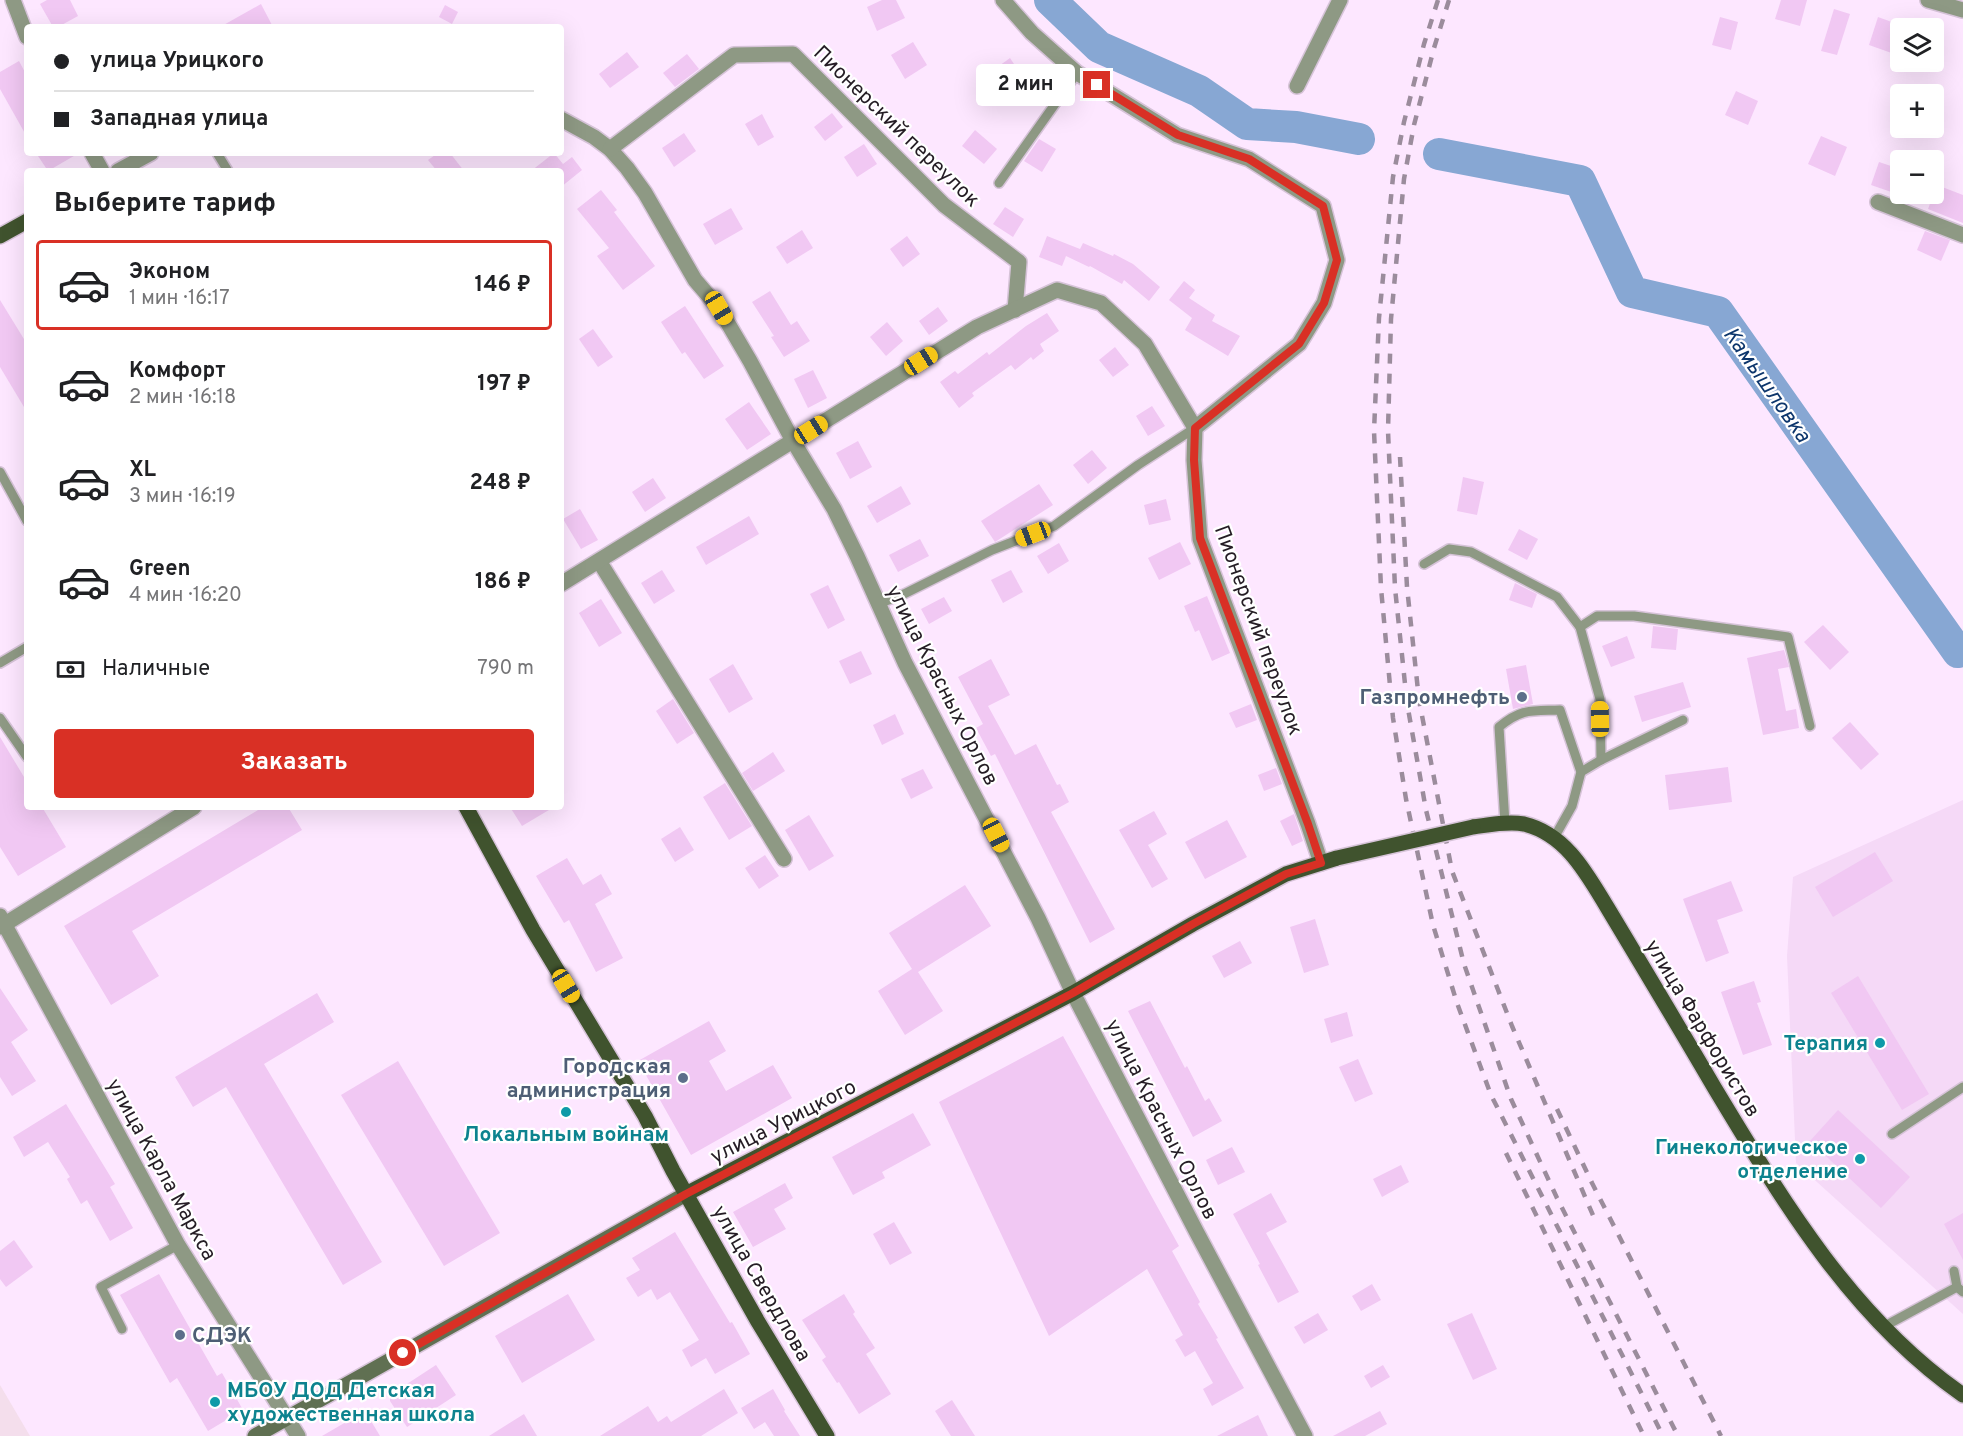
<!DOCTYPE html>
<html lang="ru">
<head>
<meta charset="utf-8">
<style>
	body { margin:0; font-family:Overpass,sans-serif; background:#f6f6f6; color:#202124; height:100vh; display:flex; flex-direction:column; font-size:22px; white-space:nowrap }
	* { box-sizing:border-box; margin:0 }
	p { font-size:20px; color:#757577 }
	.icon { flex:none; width:33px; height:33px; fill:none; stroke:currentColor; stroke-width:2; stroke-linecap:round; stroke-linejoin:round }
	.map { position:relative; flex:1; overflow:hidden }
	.drawer { position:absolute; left:24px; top:168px; width:540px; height:642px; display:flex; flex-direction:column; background:#fff; border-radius:6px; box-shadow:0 6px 24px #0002 }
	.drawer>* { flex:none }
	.hud { position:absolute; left:24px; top:24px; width:540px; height:132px; border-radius:6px; box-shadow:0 6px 24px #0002; display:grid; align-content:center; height:132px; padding:0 30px; background:#fff }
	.controls { position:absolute; left:1890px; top:18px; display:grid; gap:12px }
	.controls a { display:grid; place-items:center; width:54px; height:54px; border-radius:6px; background:#fff; box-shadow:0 6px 24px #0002; font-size:30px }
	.end { position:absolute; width:27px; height:27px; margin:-14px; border:8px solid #d93025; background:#fff; box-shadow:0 0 0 3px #fff }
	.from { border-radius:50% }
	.bubble { position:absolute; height:42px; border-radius:6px; background:#fff; box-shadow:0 6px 24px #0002; font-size:20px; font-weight:700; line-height:42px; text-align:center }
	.car { position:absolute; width:18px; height:36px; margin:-18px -9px; border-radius:8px; box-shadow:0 0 4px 2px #0007; background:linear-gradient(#f5c518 24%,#345 0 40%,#f5c518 0 76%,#345 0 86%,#f5c518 0) }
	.hud b { display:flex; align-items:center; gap:21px; height:57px; font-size:22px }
	.hud b+b { border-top:2px solid #e0e0e0 }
	.hud i { width:15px; height:15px; background:#202124 }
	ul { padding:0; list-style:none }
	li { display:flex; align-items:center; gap:18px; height:90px; margin:0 12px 9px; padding:0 18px; border:3px solid transparent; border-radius:6px }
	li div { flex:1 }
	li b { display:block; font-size:22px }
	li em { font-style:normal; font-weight:700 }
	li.selected { border-color:#d93025 }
	li>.icon { width:54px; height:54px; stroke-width:1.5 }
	h2 { padding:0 30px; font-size:27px; line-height:72px }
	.pay { display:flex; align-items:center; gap:15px; height:66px; padding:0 30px; font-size:22px }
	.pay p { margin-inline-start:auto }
	.cta { display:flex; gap:12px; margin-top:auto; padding:12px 30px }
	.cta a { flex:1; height:69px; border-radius:6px; background:#d93025; color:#fff; font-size:24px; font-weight:700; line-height:69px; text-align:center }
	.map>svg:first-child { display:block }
</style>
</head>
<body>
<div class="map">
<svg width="1963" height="1436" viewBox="0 0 1963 1436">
	<rect width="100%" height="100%" fill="#fde7ff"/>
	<path fill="#f5d9f7" d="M1963,800V1314L1796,1163L1787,956L1793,877Z"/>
	<path fill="#f4deec" d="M0,1385L30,1436H0Z"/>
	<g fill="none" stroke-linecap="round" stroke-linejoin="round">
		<g stroke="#87a7d3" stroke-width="32">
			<path d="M1050,0L1099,47L1199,91L1247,124L1296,127L1359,139"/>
			<path d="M1439,154L1580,181L1632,292L1718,312L1958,652L1963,651"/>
		</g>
	</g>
	<g fill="#f1c8f3">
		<path d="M47,0H70L78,16L58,27H53L40,4Z"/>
		<path d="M882,0H896L905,18L877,31L867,7Z"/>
		<path d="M1781,0H1807L1800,26L1775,19Z"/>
		<path d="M261,4L273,27H220Z"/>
		<path d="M445,5L458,12L452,24L439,17Z"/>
		<path d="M1834,9L1850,14L1837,55L1821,51Z"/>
		<path d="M1720,17L1738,22L1731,50L1712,45Z"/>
		<path d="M1878,17L1900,25V56L1869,45Z"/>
		<path d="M913,42L927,65L905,79L891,55Z"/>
		<path d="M627,52L639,67L610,88L599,74Z"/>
		<path d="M687,54L699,69L675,87L663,73Z"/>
		<path d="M1010,58L1020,73L1002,86L992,71Z"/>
		<path d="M19,61L27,76V137L0,89V72Z"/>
		<path d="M1736,91L1758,101L1748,125L1725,115Z"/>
		<path d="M832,113L843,127L825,141L814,127Z"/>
		<path d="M762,114L774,137L758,146L745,124Z"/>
		<path d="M975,130L997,149L984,164L962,146Z"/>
		<path d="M684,133L696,151L674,167L662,148Z"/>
		<path d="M1821,136L1847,147L1835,176L1808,164Z"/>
		<path d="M1039,139L1056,149L1042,172L1024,161Z"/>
		<path d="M864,144L877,164L857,177L844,157Z"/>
		<path d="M36,153H79L48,171Z"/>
		<path d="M438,153H450L464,171H437L428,160Z"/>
		<path d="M554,153L563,164L572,157L582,170L561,187V171H531Z"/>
		<path d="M1879,162L1900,169V195L1871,185Z"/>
		<path d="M1937,185L1963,195V223L1928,209Z"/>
		<path d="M601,190L617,210L614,212L655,266L623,290L597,256L609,248L577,209Z"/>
		<path d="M1005,207L1024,219L1013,237L993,224Z"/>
		<path d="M731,208L743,229L715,245L703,224Z"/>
		<path d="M802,230L813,248L787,264L776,247Z"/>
		<path d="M1925,231L1950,240L1941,261L1917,250Z"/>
		<path d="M907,236L920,254L903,267L890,249Z"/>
		<path d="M1047,236L1080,249L1083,243L1113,256L1114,254L1133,264L1160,287L1149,301L1124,280L1122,284L1090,266L1089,267L1066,256L1062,266L1039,257Z"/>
		<path d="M1184,281L1195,290L1189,298L1215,315L1212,321L1240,336L1228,356L1185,330L1192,318L1169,300Z"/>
		<path d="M770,291L791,325L797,321L810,341L784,357L771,337L774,336L752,302Z"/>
		<path d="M0,300L27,344V412L0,367Z"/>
		<path d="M685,306L724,366L704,379L685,352L682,354L661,322Z"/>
		<path d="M938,307L948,321L929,335L919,321Z"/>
		<path d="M1047,313L1059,331L1040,344L1044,351L1033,360L1031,357L1015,370L1011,365L972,393L974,396L959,408L940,382L955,371L958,374L987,352L989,355L1026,326Z"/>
		<path d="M887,322L903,341L886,356L870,337Z"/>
		<path d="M593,329L613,357L598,367L579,339Z"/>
		<path d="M1115,347L1129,365L1113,377L1099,360Z"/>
		<path d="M813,370L827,398L808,408L794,379Z"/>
		<path d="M749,402L771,434L747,450L725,419Z"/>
		<path d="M1152,406L1165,426L1148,436L1136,416Z"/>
		<path d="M858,441L872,467L850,479L836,453Z"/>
		<path d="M1092,450L1107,468L1088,484L1073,465Z"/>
		<path d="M1463,477L1484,482L1477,515L1457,511Z"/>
		<path d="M653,478L666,498L645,512L632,492Z"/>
		<path d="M1039,484L1053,505L995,542L981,521Z"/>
		<path d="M901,486L911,504L877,523L867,506Z"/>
		<path d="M1166,499L1171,520L1149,525L1144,505Z"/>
		<path d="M580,509L598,540L581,549L563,519Z"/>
		<path d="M749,516L759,534L706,565L696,547Z"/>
		<path d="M1519,529L1538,539L1527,560L1508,550Z"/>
		<path d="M920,539L929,556L898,572L889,555Z"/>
		<path d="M1180,542L1191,564L1159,580L1148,558Z"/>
		<path d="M1059,543L1069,561L1048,574L1037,556Z"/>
		<path d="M662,570L675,591L654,604L641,583Z"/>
		<path d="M1011,570L1023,592L1003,603L991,580Z"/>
		<path d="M1515,583L1537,594L1532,608L1509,600Z"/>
		<path d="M828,585L845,620L828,629L810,594Z"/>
		<path d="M1207,596L1230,653L1212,661L1199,630L1195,632L1184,606Z"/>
		<path d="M944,597L952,611L929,624L921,609Z"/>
		<path d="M601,599L622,633L599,647L579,613Z"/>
		<path d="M1823,625L1849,652L1830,670L1804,642Z"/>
		<path d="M1653,626L1678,629L1676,650L1651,648Z"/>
		<path d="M1627,636L1635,658L1611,667L1602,646Z"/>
		<path d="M1784,650L1789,667L1778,669L1786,711L1796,709L1799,728L1763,735L1747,658Z"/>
		<path d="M861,651L872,674L850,684L839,661Z"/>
		<path d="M991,659L1010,695L988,706L1015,755L1036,744L1057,785L1060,784L1069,802L1051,812L1115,929L1090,943L995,754L991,756L976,728L983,724L958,677Z"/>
		<path d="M733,664L753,699L729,713L709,679Z"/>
		<path d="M1526,665L1533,704L1513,709L1506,669Z"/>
		<path d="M1683,682L1691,707L1642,722L1634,696Z"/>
		<path d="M673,699L694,733L677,744L656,711Z"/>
		<path d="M1251,704L1257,720L1236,728L1229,713Z"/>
		<path d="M895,714L904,734L882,745L873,725Z"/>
		<path d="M1850,722L1879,754L1861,770L1832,738Z"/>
		<path d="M0,737L27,782V807H42L66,847L18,876L0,847Z"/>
		<path d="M773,752L785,771L753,791L742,773Z"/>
		<path d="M1728,767L1732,802L1669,810L1665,775Z"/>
		<path d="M1276,768L1282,784L1264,791L1258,775Z"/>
		<path d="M923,769L933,788L911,799L901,779Z"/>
		<path d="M725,783L752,826L729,840L703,797Z"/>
		<path d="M263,807H288L302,830L132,931L159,976L111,1005L64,926Z"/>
		<path d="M510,807H554L522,826Z"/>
		<path d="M1154,811L1167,834L1148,845L1168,879L1152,888L1119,830Z"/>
		<path d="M1294,814L1303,841L1292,846L1280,821Z"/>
		<path d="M809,815L834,856L809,871L785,830Z"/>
		<path d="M1227,820L1247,857L1205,879L1185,842Z"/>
		<path d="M680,827L694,850L675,862L661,839Z"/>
		<path d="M1875,852L1893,881L1833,917L1815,887Z"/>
		<path d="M765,855L779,876L759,889L745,868Z"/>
		<path d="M567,858L583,885L601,874L612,894L595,904L623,958L596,972L569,920L564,923L536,876Z"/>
		<path d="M1731,881L1743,911L1717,920L1729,953L1706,962L1683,899Z"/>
		<path d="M965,885L991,926L918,972L943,1011L905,1035L878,991L912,969L889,933Z"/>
		<path d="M1315,919L1329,965L1304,973L1290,927Z"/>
		<path d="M1240,941L1252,963L1224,978L1212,956Z"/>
		<path d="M1858,976L1929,1094L1902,1110L1831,993Z"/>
		<path d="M1754,981L1761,1002L1757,1003L1772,1045L1743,1055L1721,992Z"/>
		<path d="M0,988L28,1030L11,1042L36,1081L12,1096L0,1077Z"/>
		<path d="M317,993L334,1022L264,1064L382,1262L343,1285L226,1087L193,1107L175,1077Z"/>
		<path d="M1150,1001L1185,1068L1187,1066L1205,1101L1209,1098L1222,1121L1193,1137L1128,1011Z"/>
		<path d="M1347,1012L1353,1036L1331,1043L1324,1019Z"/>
		<path d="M709,1021L726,1051L709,1061L726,1091L773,1065L792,1098L691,1155L638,1061Z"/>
		<path d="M1063,1036L1179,1246L1172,1251L1200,1302L1198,1304L1218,1338L1216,1339L1244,1388L1212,1406L1203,1389L1213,1383L1195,1351L1185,1357L1175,1340L1183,1335L1147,1269L1049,1336L939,1102Z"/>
		<path d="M1358,1059L1373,1094L1355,1102L1339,1067Z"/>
		<path d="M398,1061L500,1233L444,1266L341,1095Z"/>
		<path d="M66,1104L115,1184L110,1187L133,1228L110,1241L87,1200L81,1204L67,1179L70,1177L48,1142L24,1157L13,1137Z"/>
		<path d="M1838,1110L1910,1177L1881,1208L1810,1141Z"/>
		<path d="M913,1113L931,1145L882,1172L885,1178L853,1195L832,1157Z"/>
		<path d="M1232,1147L1245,1172L1218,1185L1206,1160Z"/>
		<path d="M1401,1165L1409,1182L1382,1197L1373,1179Z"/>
		<path d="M785,1183L793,1198L774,1209L786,1229L753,1247L733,1212Z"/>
		<path d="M1271,1193L1287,1222L1266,1233L1299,1292L1278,1303L1258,1265L1260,1264L1233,1214Z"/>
		<path d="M1963,1213V1260L1944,1224Z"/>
		<path d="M894,1222L912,1253L890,1265L873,1234Z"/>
		<path d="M675,1232L730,1323L732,1322L750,1354L715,1374L706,1358L691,1367L682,1350L699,1340L670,1292L657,1300L651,1289L638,1297L626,1278L640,1270L632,1258Z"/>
		<path d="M14,1240L33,1267L6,1287L0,1279V1251Z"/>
		<path d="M159,1274L217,1376L222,1373L243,1410L208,1431L177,1378L170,1383L120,1295Z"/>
		<path d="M1372,1284L1381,1300L1361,1311L1352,1296Z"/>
		<path d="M568,1294L595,1340L522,1383L495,1336Z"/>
		<path d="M844,1294L855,1312L853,1314L875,1348L866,1354L891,1394L859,1414L839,1382L837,1383L822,1360L826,1357L802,1320Z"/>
		<path d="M1318,1313L1328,1330L1304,1344L1294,1327Z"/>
		<path d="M1472,1313L1497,1369L1473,1380L1447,1324Z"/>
		<path d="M436,1365L456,1395L407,1427L390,1401V1395Z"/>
		<path d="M1383,1365L1390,1377L1371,1388L1364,1376Z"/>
		<path d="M724,1389L738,1413L701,1436H600L648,1406L658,1422L667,1416L671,1422Z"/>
		<path d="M773,1389L785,1410L784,1411L800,1436H774L765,1422L754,1429L741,1408Z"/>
		<path d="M952,1400L975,1436H951L935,1411Z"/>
		<path d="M365,1411L380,1436H322Z"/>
		<path d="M1380,1411L1387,1424L1365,1436H1333Z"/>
		<path d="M524,1414L537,1436H489Z"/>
		<path d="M1258,1415L1268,1436H1217Z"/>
	</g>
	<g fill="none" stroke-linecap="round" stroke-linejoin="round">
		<g stroke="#d6c3d8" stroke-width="12">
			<g id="lane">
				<path d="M217,153L228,171"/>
				<path d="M999,183L1077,73"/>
				<path d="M0,472L27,521"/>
				<path d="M1424,564L1449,549L1471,552L1557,597L1580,627L1600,699L1601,760"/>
				<path d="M878,604L904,594L992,550L1054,526L1138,465L1195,428"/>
				<path d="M1580,627L1597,616H1634L1788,637L1810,726"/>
				<path d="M0,663L27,647"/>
				<path d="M0,718L27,757"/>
				<path d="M1581,772L1601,760L1683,720"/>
				<path d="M1505,823L1499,727C1522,708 1531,711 1560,710L1581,772L1572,806L1554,838"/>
				<path d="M1892,1134L1963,1087"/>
				<path d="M1954,1271L1957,1287L1963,1292"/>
				<path d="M1883,1327L1957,1287"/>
				<path d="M122,1329L101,1287L178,1245"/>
			</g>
		</g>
		<g stroke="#d6c3d8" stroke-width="18">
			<g id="street">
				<path d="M13,0L27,37"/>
				<path d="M1003,0L1032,33L1077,73L1177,135L1249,159L1323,206L1337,260L1324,303L1299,344L1195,428"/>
				<path d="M1928,0L1963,10"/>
				<path d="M1297,86L1340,0"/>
				<path d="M561,119L594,137L610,149L627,168L645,193L695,280L719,308L750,361L793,441L834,509L857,556L905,663L1038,918L1073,993L1196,1231L1305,1436"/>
				<path d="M610,149L734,55L793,54L944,205L1019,262L1015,310"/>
				<path d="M92,153L102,171"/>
				<path d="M118,171L151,153"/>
				<path d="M1878,202L1963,235"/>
				<path d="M599,561L784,859"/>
				<path d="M561,584L977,327L1057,290L1101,303L1145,344L1195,428L1194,460L1200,539L1308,824L1321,863"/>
				<path d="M0,916L178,1245L298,1436"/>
				<path d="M0,927L194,807"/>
			</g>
		</g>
		<g stroke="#d6c3d8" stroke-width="18">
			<path id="secondary" d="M255,1436L686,1194"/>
		</g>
		<g stroke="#d6c3d8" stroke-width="18">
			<g id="primary">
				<path d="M0,236L27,221"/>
				<path d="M466,807L533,930L645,1116L673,1171L757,1320L827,1436"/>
				<path d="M1473,827C1489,825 1507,821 1524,824C1566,834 1587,874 1607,907C1643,967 1679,1027 1714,1087C1782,1200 1852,1318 1963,1395"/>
				<path d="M686,1194L1073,993L1193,924L1286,874L1337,858"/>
			</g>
		</g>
		<use href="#lane" stroke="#8e9984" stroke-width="9"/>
		<use href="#street" stroke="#8e9984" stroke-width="15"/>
		<use href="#secondary" stroke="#607052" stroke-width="15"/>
		<use href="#primary" stroke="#40532e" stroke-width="15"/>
		<g stroke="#9b8c9c" stroke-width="4.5" stroke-dasharray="10 10" stroke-linecap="butt">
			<path d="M1438,0L1424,44L1404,122L1393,177L1379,318L1374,431L1381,588L1393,718L1406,799L1433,925L1457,1003L1491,1095L1663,1436"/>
			<path d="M1449,0L1434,48L1414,125L1404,179L1391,319L1388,431L1395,588L1407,703L1426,810L1464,964L1511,1099L1557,1198L1678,1436"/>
			<path d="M1400,457L1407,587L1419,700L1452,871L1512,1026L1595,1220"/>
			<path d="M1557,1109L1592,1183L1721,1436"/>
			<path d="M1506,1153L1644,1436"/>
		</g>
		<g stroke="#d6c3d8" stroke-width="18" stroke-linecap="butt">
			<path id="primary-bridge" d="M1337,858L1473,827"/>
		</g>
		<use href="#primary-bridge" stroke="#40532e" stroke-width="15"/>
	</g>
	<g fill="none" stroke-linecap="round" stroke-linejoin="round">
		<path stroke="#d93025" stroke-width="8" d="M403,1353L686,1194L1073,993L1193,924L1286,874L1321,863L1308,824L1200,538L1194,460L1195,428L1299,344L1324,303L1337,260L1323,206L1249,159L1178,135L1097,85"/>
	</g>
	<g fill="#5c6f8a" stroke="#fff" stroke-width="2">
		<circle cx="1522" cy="697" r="6"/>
		<circle cx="683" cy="1078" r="6"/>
		<circle cx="180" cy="1335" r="6"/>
	</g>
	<g fill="#0f9aa8" stroke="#fff" stroke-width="2">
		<circle cx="1880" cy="1043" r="6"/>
		<circle cx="566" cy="1112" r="6"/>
		<circle cx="1860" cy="1159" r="6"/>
		<circle cx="215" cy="1402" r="6"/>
	</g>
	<g text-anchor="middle" stroke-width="4.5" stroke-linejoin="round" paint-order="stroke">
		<g font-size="21" fill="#251d25" stroke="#fff">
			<text transform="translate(897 126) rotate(44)" y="7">Пионерский переулок</text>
			<text transform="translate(1259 630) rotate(70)" y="7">Пионерский переулок</text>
			<text transform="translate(943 685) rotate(63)" y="7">улица Красных Орлов</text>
			<text transform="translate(1703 1028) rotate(59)" y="7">улица Фарфористов</text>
			<text transform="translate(1162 1119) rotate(63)" y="7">улица Красных Орлов</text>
			<text transform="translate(783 1121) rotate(-27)" y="7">улица Урицкого</text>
			<text transform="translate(162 1169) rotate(61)" y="7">улица Карла Маркса</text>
			<text transform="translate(762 1283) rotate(60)" y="7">улица Свердлова</text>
		</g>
		<g font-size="21" font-weight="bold" fill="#4e5e75" stroke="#fff" text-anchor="end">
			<text x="1510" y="704">Газпромнефть</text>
			<text x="671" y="1073">Городская<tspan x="671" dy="24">администрация</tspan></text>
			<text x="192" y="1342" text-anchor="start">СДЭК</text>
		</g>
		<g font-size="21" font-weight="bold" fill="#0d838f" stroke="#fff" text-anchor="end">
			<text x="1868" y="1050">Терапия</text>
			<text x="566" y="1141" text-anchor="middle">Локальным войнам</text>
			<text x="1848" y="1154">Гинекологическое<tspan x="1848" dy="24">отделение</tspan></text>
			<text x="227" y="1397" text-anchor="start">МБОУ ДОД Детская<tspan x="227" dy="24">художественная школа</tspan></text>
		</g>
		<g font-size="22" font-style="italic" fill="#0d366c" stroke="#fff">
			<text transform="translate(1768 384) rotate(55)" y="8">Камышловка</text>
		</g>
	</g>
</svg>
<div class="controls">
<a><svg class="icon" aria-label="layers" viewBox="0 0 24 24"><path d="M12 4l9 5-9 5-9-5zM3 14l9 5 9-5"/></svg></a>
<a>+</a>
<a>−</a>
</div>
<i class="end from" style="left:403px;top:1353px"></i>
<i class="end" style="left:1097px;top:85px"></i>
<div class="bubble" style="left:976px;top:64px;width:99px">2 мин</div>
<i class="car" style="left:719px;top:308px;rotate:149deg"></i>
<i class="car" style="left:921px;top:361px;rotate:58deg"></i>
<i class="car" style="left:811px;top:430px;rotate:58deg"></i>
<i class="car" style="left:1033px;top:534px;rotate:249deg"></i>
<i class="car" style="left:1600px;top:719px;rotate:359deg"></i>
<i class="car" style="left:996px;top:835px;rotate:153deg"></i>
<i class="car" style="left:566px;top:986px;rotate:149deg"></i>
<div class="hud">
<b><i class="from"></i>улица Урицкого</b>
<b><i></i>Западная улица</b>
</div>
<section class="drawer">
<h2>Выберите тариф</h2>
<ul>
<li class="selected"><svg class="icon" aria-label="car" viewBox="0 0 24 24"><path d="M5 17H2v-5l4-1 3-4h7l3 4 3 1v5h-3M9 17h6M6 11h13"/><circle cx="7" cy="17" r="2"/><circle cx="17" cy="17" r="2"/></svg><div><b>Эконом</b><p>1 мин · 16:17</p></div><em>146 ₽</em></li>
<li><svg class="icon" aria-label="car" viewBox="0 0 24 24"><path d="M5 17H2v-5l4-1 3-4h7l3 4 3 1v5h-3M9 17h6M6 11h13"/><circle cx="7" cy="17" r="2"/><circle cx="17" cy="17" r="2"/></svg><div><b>Комфорт</b><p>2 мин · 16:18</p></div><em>197 ₽</em></li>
<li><svg class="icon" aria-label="car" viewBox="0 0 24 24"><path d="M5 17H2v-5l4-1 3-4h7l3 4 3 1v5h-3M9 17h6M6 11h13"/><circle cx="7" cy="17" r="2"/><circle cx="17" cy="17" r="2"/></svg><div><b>XL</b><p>3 мин · 16:19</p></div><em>248 ₽</em></li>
<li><svg class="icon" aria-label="car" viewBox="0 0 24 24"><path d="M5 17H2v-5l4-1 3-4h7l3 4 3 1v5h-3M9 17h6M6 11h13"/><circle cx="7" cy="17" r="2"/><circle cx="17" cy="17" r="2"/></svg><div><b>Green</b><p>4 мин · 16:20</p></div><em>186 ₽</em></li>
</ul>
<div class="pay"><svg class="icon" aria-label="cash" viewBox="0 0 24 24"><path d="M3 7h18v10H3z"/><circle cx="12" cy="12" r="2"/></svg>Наличные<p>790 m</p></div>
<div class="cta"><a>Заказать</a></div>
</section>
</div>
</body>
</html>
